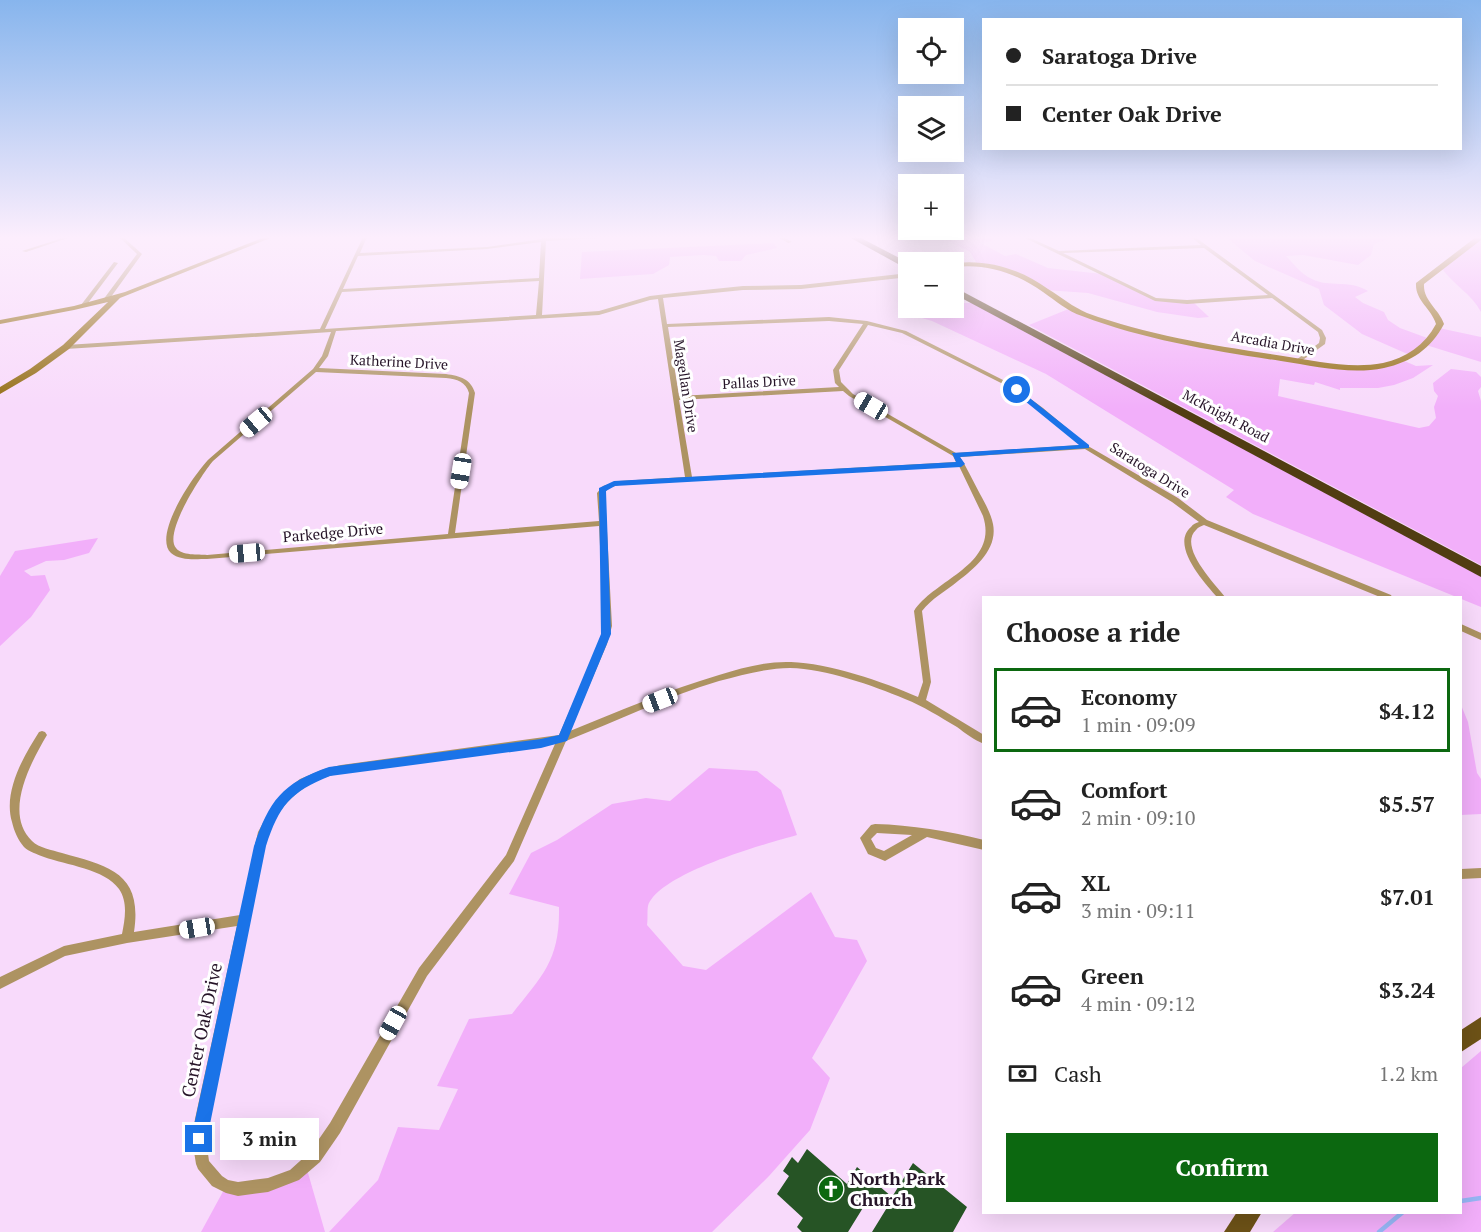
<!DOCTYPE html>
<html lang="en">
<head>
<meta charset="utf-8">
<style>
	body { margin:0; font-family:"PT Serif",serif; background:#f2f2f2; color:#222; height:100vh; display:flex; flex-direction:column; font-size:22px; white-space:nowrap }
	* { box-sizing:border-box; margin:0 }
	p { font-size:20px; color:#767676 }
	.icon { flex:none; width:33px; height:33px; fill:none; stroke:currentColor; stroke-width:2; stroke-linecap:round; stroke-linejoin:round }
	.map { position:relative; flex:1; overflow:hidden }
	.drawer { position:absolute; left:982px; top:596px; width:480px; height:618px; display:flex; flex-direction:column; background:#fff; border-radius:0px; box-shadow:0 6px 24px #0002 }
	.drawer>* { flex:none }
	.banner { position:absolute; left:982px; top:18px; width:480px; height:132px; border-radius:0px; box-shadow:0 6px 24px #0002; display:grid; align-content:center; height:132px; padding:0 24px; background:#fff }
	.tools { position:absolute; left:898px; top:18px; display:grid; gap:12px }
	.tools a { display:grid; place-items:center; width:66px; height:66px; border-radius:0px; background:#fff; box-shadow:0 6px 24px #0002; font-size:30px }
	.end { position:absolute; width:27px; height:27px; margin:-14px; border:8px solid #1a73e8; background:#fff; box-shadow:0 0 0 3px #fff }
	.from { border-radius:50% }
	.bubble { position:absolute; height:42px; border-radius:0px; background:#fff; box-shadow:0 6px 24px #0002; font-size:20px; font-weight:700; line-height:42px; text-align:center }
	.car { position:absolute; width:18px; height:36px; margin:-18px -9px; border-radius:8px; box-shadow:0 0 4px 2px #0007; background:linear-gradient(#fff 24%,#345 0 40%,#fff 0 76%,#345 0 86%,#fff 0) }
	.banner b { display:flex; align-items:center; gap:21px; height:57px; font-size:22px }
	.banner b+b { border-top:2px solid #e0e0e0 }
	.banner i { width:15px; height:15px; background:#222 }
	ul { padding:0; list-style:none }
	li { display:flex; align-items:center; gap:18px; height:84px; margin:0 12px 9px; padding:0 12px; border:3px solid transparent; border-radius:0px }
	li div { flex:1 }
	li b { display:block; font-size:22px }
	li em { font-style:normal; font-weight:700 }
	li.selected { border-color:#0c6810 }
	li>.icon { width:54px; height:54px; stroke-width:1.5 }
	h2 { padding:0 24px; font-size:27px; line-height:72px }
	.pay { display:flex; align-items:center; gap:15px; height:66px; padding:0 24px; font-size:22px }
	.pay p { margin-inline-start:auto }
	.primary-button { display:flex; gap:12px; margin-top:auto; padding:12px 24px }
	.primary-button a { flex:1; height:69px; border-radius:0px; background:#0c6810; color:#fff; font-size:24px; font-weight:700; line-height:69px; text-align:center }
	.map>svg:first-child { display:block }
</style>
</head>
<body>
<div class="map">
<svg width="1481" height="1232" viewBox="0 0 1481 1232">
	<rect width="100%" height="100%" fill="#f8dafb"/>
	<g fill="#f2affa">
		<path d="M948,237H990L994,241L981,243L1005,256L1016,254L1048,268L1102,274L1155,299L1193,302L1209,317L1198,318L1157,312L1088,293L1046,290L1030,280L977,264L970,252L948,241Z"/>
		<path d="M1231,237H1394L1374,244L1371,255L1358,265L1303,255L1286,256C1294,264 1301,274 1312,279C1329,288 1349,279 1368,291L1355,297L1363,303L1384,312L1388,320L1400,328L1430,339L1439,328L1481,337V362L1426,345L1412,356L1362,334L1324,305L1319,289L1255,261L1227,238Z"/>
		<path d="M1481,237V312C1471,293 1452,284 1440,266Z"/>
		<path d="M773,243L777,248L746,255L741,261H719L716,256L704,255L670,257L669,265L653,274L580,279L582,252Z"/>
		<path d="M954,303H978L1481,572V607L1253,514L1226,497L1234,490L1046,374L932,321L899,311L909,305V308H954Z"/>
		<path d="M1071,308L1084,314L1179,340L1356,368L1402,360L1416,366L1433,365L1413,378L1394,385L1378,388H1340V390L1315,382L1314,385L1280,379L1278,396L1419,428L1429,426L1436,418L1434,407L1438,396L1434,391L1433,383L1451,369L1476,372L1481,377V387L1478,391L1481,401V565L1029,325Z"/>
		<path d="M98,538L89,553L64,560L46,561L24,571L31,576L45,575L50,590L31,617L0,646V576L15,551Z"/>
		<path d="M1461,705L1468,722L1477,773L1481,779V814L1461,815Z"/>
		<path d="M709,768L757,771L781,790L797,835C765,844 659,873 648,906C647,911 648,919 647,925L683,966L706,970L811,892L835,937L857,940L867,961L812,1058L830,1078L810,1130L769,1176L712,1232H329L378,1180L398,1127L439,1130L458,1089L437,1086L469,1019L512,1014C543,975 560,960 559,907L509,894L531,853L557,840L612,804L646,798L670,801Z"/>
		<path d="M1481,1051V1232H1273L1296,1212H1461V1068Z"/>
		<path d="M306,1166L325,1232H201L226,1186L238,1189Z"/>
	</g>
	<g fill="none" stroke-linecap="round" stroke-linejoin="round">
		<g stroke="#96b6f5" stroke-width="4.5">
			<path d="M1461,1201L1481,1198"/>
			<path d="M1379,1232L1403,1212"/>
		</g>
	</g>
	<path fill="#265425" d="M807,1149L847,1184L857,1167L892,1197L913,1163L967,1207L953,1232H872L888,1206L874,1194L871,1200L869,1198L848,1232H802L797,1227L803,1218L777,1194L789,1176L783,1171L792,1157L798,1163Z"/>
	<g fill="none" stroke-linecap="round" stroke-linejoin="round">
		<g fill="#ad9362" fill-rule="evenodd">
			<path d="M66,237H71L26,252L22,251Z"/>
			<path d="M119,237H123L142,254L108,301L106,302L103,300L137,254Z"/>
			<path d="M363,237H367L360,253L487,247L542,239V237H546V238L601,237L599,238L546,241L542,315L599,311L650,296L675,293L743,286L801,285L909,273V277L801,289L743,290L663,298L667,324L829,317L867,321L906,331L1009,383L1043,408L1088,446L1178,498L1207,520L1391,595L1392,597H1380L1204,525C1202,526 1198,527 1196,530C1178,547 1215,584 1225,597H1217C1204,582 1170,545 1191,527C1193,524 1196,523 1199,522L1172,502L1085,449L960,457C967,468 973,481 980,494C985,503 991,514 993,524C998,549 975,568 958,581C946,591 931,599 922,611L931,682L926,700L984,735V744C974,740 965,733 957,727C940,717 923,706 905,699C872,685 826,669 790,668C767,668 742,675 719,681C666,697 617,721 566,741L514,861L427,976L340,1133L320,1162L299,1180L268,1192L238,1196L226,1193L212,1186L198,1169L196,1164L192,1139L195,1119L237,926L127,943L65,956L0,989V977L64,946L122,934C125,919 128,902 119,889C105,869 66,865 44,857C37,854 29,852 24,847C18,840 14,831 12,822C3,792 23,757 39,732L42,731L45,732L47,735C31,762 3,813 32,841C39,848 52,850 62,853C109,866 143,873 134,932L240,915L258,832L273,805L290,787L300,779L324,769L341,765L559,735L599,644L604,626L599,526L207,559C196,559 180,561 171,553C152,535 195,473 209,459L313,369L322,356L331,332L66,349L63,347L66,345L320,329ZM541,242L539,278L343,289L358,256L487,249ZM539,281L536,315L325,329L342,292ZM658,299L685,477L619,481L603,486L597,493L599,521L455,533L475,393C471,379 460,376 446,374L319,368L328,356L336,331L599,315L650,300ZM829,321L863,324L833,370L835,383L839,387L679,396L668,327ZM868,325L902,333L1005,385L1039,410L1080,445L956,453L853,394L841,382L839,370ZM316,372L446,378C457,379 466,382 469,393L448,534L207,555C198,554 182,556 176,548C163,533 202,474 213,461ZM843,391L849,396L953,456L956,462L692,477L679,400ZM959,466L983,516C999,565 935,579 914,611L923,682L918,697C884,682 828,663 791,662C767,661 742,668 719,675C668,690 619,711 570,731L607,644L612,626L605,493L608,488L619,485ZM555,744L506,855L419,968L330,1123L310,1152L290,1170L268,1178L238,1182L228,1180L222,1176L209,1161L206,1139L209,1119L268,832C284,799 305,781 341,773Z"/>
			<path d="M778,237H783L792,242L788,243Z"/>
			<path d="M1023,237H1028L1059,251L1201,245L1191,237H1195L1322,330L1326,338L1325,344L1300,362H1296V360L1319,343L1320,338L1318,332L1272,298L1187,304L1155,301ZM1204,248L1268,295L1187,300L1156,298L1063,253Z"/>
			<path d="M114,262L118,263L85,307H81V305Z"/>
			<path d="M1461,624L1481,633V640L1461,631Z"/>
			<path d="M875,824C912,825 948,831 984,840V850L927,837L885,861L868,854L860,838L871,825ZM877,833L912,835L884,851L876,848L871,839Z"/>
			<path d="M1481,868V878L1461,879V869Z"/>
		</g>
		<g fill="#906a0c" fill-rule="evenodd">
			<path d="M265,237H273L120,298L69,349L36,373L0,394V387L30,369L63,345L108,302L74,310L0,324V320L74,306L125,292Z"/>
			<path d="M1476,237H1481V240L1424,284C1423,301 1439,309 1444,324C1431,349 1411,362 1384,368C1350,375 1315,366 1281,361C1214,351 1145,340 1082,316C1067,311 1056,301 1043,292C1016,273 987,263 954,267V263C989,259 1020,269 1048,289C1061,297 1073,307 1087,313C1150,336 1217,346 1283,356C1316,361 1350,369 1383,363C1406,358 1425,345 1436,324C1431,308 1415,301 1416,283Z"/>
		</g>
		<g fill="#6d5217" fill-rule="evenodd">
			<path d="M1481,1017V1039L1461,1052V1030Z"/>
			<path d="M1237,1212H1262L1250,1232H1224Z"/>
		</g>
		<g fill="#513d12" fill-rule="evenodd">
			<path d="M849,237H859L909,263V270Z"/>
			<path d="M954,287L1481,566V577L954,294Z"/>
		</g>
	</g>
	<linearGradient id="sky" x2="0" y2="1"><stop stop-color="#87b5ed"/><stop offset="0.58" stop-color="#fceefd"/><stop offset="1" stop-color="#fceefd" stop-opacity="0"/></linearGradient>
	<rect width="1481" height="409" fill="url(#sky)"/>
	<path fill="#1a73e8" d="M1017,388L1089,445V448L960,457L965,464L961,467L615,486L606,491L611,634L567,741L541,748L330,776C290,792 279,806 266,846L207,1139L205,1144L199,1147L194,1144L191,1139L254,846C269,801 282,783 329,767L541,739L559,735L601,634L599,488L614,481L956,462L952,453L1079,445L1014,392Z"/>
	<defs>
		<g id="church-disc" transform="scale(1.35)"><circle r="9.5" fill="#0c6810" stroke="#fff"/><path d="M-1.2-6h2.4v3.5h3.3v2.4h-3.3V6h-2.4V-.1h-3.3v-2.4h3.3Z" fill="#fff"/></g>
	</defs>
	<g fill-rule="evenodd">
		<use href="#church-disc" x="831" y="1189"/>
	</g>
	<g text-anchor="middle" stroke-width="6" stroke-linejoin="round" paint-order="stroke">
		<g font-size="14" fill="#261428" stroke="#fff">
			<text transform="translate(1273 343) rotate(10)" y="5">Arcadia Drive</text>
			<text transform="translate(399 362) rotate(3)" y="5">Katherine Drive</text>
			<text transform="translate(759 382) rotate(-3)" y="5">Pallas Drive</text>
			<text transform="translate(686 386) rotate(81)" y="5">Magellan Drive</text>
			<text transform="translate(1226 416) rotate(28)" y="5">McKnight Road</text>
			<text transform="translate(1150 470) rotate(32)" y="5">Saratoga Drive</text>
		</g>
		<g font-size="15" fill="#261428" stroke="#fff">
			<text transform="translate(333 533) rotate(-5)" y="5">Parkedge Drive</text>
		</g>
		<g font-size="18" fill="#261428" stroke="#fff">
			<text transform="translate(202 1030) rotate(-78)" y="6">Center Oak Drive</text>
		</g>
		<g font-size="18" font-weight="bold" fill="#261428" stroke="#fff" text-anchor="start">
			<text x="850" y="1185">North Park<tspan x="850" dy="21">Church</tspan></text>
		</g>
	</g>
</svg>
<div class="tools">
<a><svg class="icon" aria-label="locate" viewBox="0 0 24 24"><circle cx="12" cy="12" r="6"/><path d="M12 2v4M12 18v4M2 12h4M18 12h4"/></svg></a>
<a><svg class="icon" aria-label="layers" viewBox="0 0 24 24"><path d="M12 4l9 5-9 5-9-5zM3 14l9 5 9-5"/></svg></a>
<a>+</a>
<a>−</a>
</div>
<i class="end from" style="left:1017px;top:390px"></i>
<i class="end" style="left:199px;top:1139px"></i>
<div class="bubble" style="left:220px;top:1118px;width:99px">3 min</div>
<i class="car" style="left:871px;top:406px;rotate:300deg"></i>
<i class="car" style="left:256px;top:422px;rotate:230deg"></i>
<i class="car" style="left:461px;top:471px;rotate:189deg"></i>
<i class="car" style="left:247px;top:553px;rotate:265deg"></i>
<i class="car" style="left:660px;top:700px;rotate:249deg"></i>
<i class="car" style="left:197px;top:928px;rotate:261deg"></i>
<i class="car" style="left:393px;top:1023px;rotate:209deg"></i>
<div class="banner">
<b><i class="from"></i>Saratoga Drive</b>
<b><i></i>Center Oak Drive</b>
</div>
<section class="drawer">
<h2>Choose a ride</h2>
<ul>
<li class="selected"><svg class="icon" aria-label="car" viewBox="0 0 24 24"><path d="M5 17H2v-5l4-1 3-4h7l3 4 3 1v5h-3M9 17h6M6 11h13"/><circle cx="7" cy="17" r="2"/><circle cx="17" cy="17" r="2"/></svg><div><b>Economy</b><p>1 min · 09:09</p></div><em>$4.12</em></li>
<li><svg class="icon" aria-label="car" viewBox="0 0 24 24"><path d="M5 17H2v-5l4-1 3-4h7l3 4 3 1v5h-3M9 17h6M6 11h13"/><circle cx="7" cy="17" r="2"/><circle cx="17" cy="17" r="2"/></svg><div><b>Comfort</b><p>2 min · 09:10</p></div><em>$5.57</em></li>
<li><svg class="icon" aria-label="car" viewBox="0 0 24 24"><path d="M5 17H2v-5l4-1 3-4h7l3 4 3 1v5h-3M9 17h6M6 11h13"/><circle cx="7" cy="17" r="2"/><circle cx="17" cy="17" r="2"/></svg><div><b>XL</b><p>3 min · 09:11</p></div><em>$7.01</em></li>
<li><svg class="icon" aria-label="car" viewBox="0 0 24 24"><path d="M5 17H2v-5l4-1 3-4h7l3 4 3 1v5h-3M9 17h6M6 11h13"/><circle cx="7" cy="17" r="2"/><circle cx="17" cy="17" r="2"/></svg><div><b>Green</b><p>4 min · 09:12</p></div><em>$3.24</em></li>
</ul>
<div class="pay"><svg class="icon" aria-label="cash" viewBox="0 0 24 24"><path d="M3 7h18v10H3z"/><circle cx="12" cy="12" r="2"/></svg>Cash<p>1.2 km</p></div>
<div class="primary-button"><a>Confirm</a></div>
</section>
</div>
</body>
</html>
